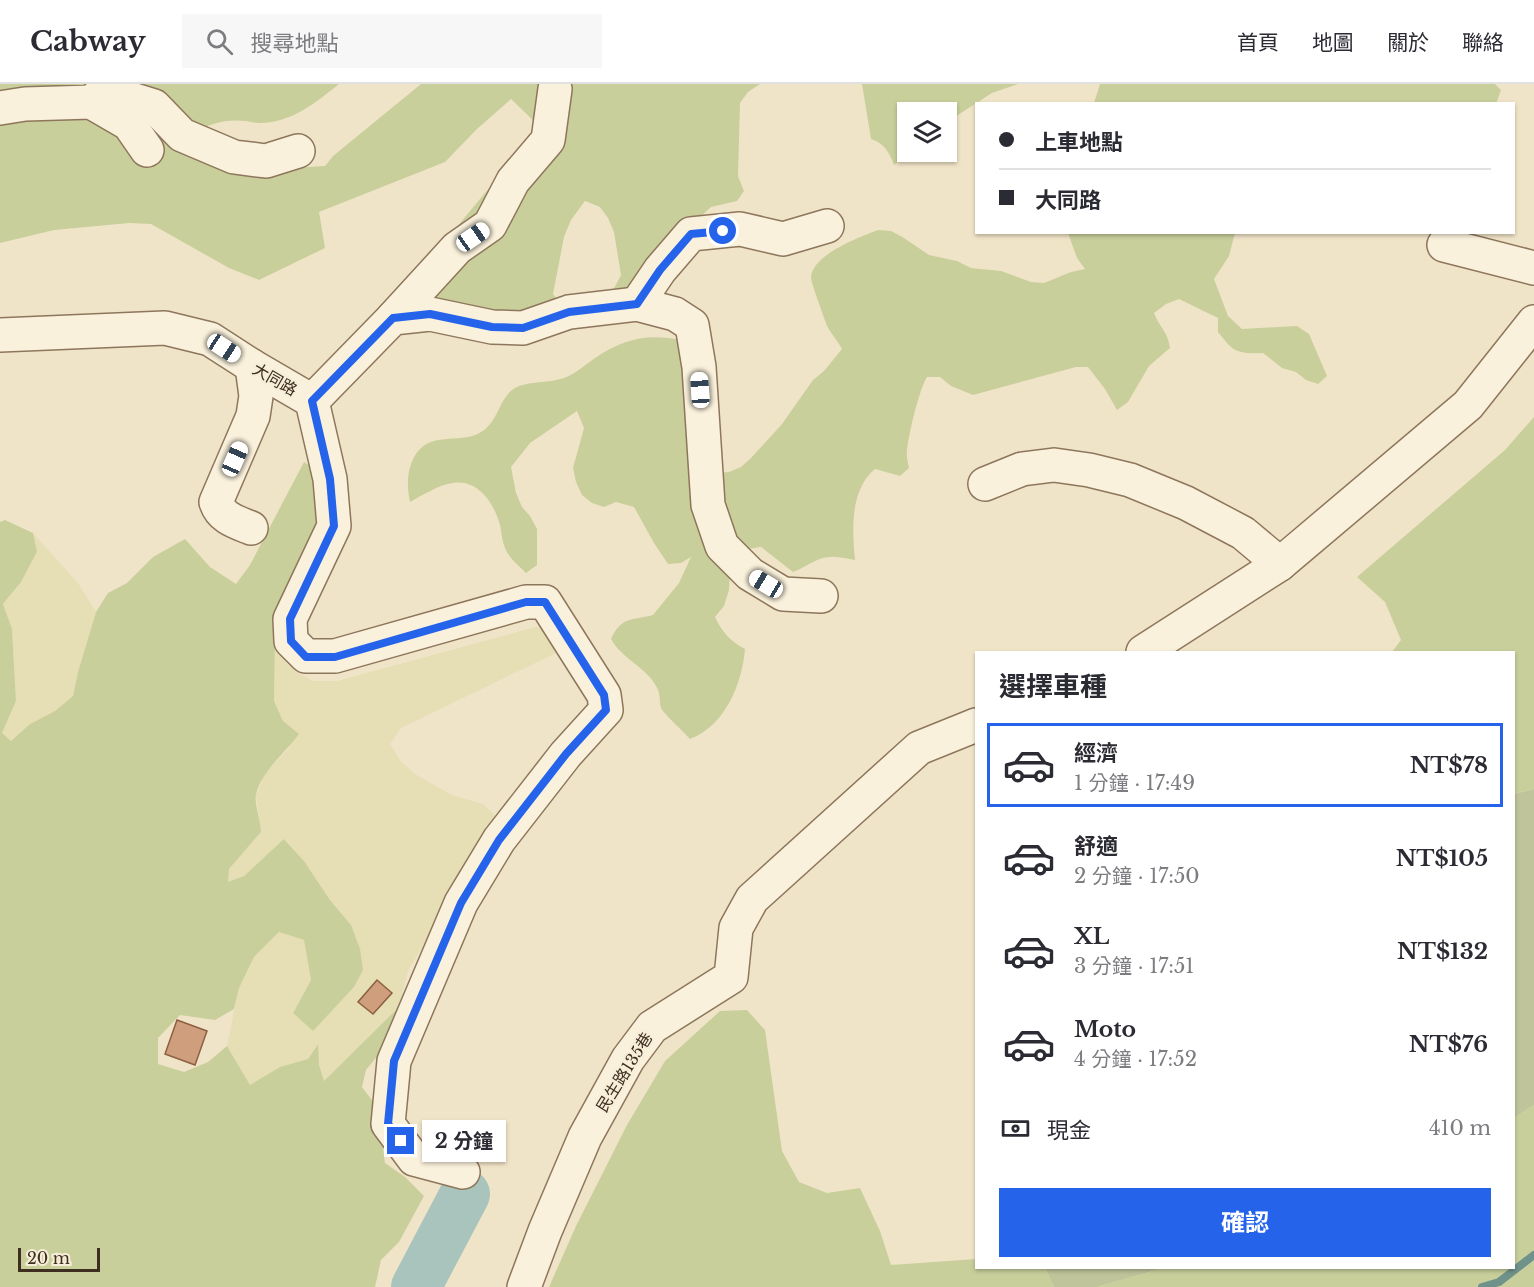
<!DOCTYPE html>
<html lang="zh-TW">
<head>
<meta charset="utf-8">
<style>
	body { margin:0; font-family:"Libre Baskerville","Noto Sans TC",serif; background:#f7f7f7; color:#2b2b33; height:100vh; display:flex; flex-direction:column; font-size:22px; white-space:nowrap }
	* { box-sizing:border-box; margin:0 }
	p { font-size:20px; color:#7c7c81 }
	.icon { flex:none; width:33px; height:33px; fill:none; stroke:currentColor; stroke-width:2; stroke-linecap:round; stroke-linejoin:round }
	.map { position:relative; flex:1; overflow:hidden }
	.details { position:absolute; left:975px; top:567px; width:540px; height:618px; display:flex; flex-direction:column; background:#fff; border-radius:0px; box-shadow:0 2px 4px #0004 }
	.details>* { flex:none }
	.hud { position:absolute; left:975px; top:18px; width:540px; height:132px; border-radius:0px; box-shadow:0 2px 4px #0004; display:grid; align-content:center; height:132px; padding:0 24px; background:#fff }
	.fabs { position:absolute; left:897px; top:18px; display:grid; gap:12px }
	.fabs a { display:grid; place-items:center; width:60px; height:60px; border-radius:0px; background:#fff; box-shadow:0 2px 4px #0004; font-size:30px }
	.scale { position:absolute; left:18px; bottom:15px; width:82px; box-sizing:border-box; padding-left:6px; border:3px solid #3d2e20; border-top:0; font-size:16px; line-height:21px; white-space:nowrap; color:#3d2e20; -webkit-text-stroke:4px #f7eed8; paint-order:stroke }
	.end { position:absolute; width:27px; height:27px; margin:-14px; border:8px solid #2563eb; background:#fff; box-shadow:0 0 0 3px #fff }
	.from { border-radius:50% }
	.bubble { position:absolute; height:42px; border-radius:0px; background:#fff; box-shadow:0 2px 4px #0004; font-size:20px; font-weight:700; line-height:42px; text-align:center }
	.car { position:absolute; width:18px; height:36px; margin:-18px -9px; border-radius:8px; box-shadow:0 0 4px 2px #0007; background:linear-gradient(#fff 24%,#345 0 40%,#fff 0 76%,#345 0 86%,#fff 0) }
	.hud b { display:flex; align-items:center; gap:21px; height:57px; font-size:22px }
	.hud b+b { border-top:2px solid #e1e1e2 }
	.hud i { width:15px; height:15px; background:#2b2b33 }
	ul { padding:0; list-style:none }
	li { display:flex; align-items:center; gap:18px; height:84px; margin:0 12px 9px; padding:0 12px; border:3px solid transparent; border-radius:0px }
	li div { flex:1 }
	li b { display:block; font-size:22px }
	li em { font-style:normal; font-weight:700 }
	li.active { border-color:#2563eb }
	li>.icon { width:54px; height:54px; stroke-width:1.5 }
	h2 { padding:0 24px; font-size:27px; line-height:72px }
	.pay { display:flex; align-items:center; gap:15px; height:66px; padding:0 24px; font-size:22px }
	.pay p { margin-inline-start:auto }
	.cta { display:flex; gap:12px; margin-top:auto; padding:12px 24px }
	.cta a { flex:1; height:69px; border-radius:0px; background:#2563eb; color:#fff; font-size:24px; font-weight:700; line-height:69px; text-align:center }
	header { display:flex; align-items:center; gap:36px; box-sizing:border-box; height:84px; padding:0 30px; background:#fff; border-bottom:2px solid #e1e1e2 }
	header strong { font-size:28px }
	nav { display:flex; gap:33px; margin-inline-start:auto; font-size:21px }
	.search { width:420px; height:54px; background:#f7f7f7; display:flex; align-items:center; gap:15px; box-sizing:border-box; padding:0 21px; border-radius:0px; color:#7c7c81; font-size:22px }
	.map>svg:first-child { display:block }
</style>
</head>
<body>
<header>
<strong>Cabway</strong>
<div class="search"><svg class="icon" aria-label="search" viewBox="0 0 24 24"><circle cx="10" cy="10" r="6"/><path d="M15 15l6 6"/></svg>搜尋地點</div>
<nav><a>首頁</a><a>地圖</a><a>關於</a><a>聯絡</a></nav>
</header>
<div class="map">
<svg width="1534" height="1203" viewBox="0 0 1534 1203">
	<rect width="100%" height="100%" fill="#f0e4c8"/>
	<g fill="#e6deb5">
		<path d="M33,449L78,499L96,528L78,588L73,612L55,627L30,640L11,657L2,649L16,617L12,545L3,520L21,498L37,469Z"/>
		<path d="M539,542L549,544L560,567L401,644L390,660L402,679L418,692L452,711L483,720L502,738L483,761L408,887L399,923L323,998L319,981L317,961L308,975L280,983L250,1001L227,962L239,904L254,873L279,848L304,856L311,896L293,928L313,946L354,903L351,841L330,816L304,777L285,755L244,792L227,799L229,785L261,748L256,712L264,691L289,664L283,637L274,617L275,555L295,587L313,597H337Z"/>
	</g>
	<g fill="#c9cf9b">
		<path d="M0,0H339C317,18 291,39 260,39C255,39 250,38 246,37C229,35 216,38 200,45L192,66L224,88L325,82L333,72L421,0H760L748,8L740,19L738,92L744,107L737,117L711,123L698,135L657,196L608,216L621,191L614,148L608,134L600,123L585,117L571,136L564,153L553,210L561,220L503,233L453,218L368,243L435,169L540,43L511,15L477,45L445,78L319,128L325,164L259,196L229,184L151,140L129,139L54,146L0,159Z"/>
		<path d="M862,0H1018L992,9L947,38L946,28H908V68H911L894,81C889,68 885,60 871,55Z"/>
		<path d="M1100,0H1495L1501,6L1496,20L1094,19Z"/>
		<path d="M878,146L891,147L904,154L929,171L957,177L971,184L1001,187L1031,198L1044,199L1071,188L1085,185L1077,174L1068,149H1235L1229,172L1214,195L1228,232L1242,245L1297,242L1309,250L1327,292L1318,300L1306,296L1296,288L1282,284L1263,269C1236,270 1234,268 1218,248V234L1179,215L1166,220L1154,229C1160,244 1168,248 1170,264L1149,282L1128,318L1117,326L1105,305L1088,283H1076L973,311L951,302L940,293H927C919,306 909,349 907,366C906,372 908,378 909,384L900,392L875,385C850,406 852,445 855,476C847,475 838,472 830,473C817,473 805,484 793,488L761,463L748,465L730,490L729,506L724,522L715,533C722,548 730,557 745,565C742,600 725,642 690,655C685,649 663,629 661,624C659,617 661,609 656,602C646,583 622,575 611,555C622,532 630,537 653,531L679,499L691,473L681,479L668,480L654,459L634,423L616,418L604,423L592,419L582,411L576,398L573,384L584,344L577,327L530,359L511,383L516,409L522,423L530,432L537,445V481L526,489C520,483 511,476 507,468C502,459 502,451 500,441C494,419 478,395 453,399C438,401 423,411 410,418C406,400 407,380 419,366C434,350 456,358 475,351C500,341 496,316 515,304C527,297 550,299 564,294C575,290 585,281 595,274C622,255 648,249 681,256L715,389L729,388L741,383L751,374L782,340L813,296L824,287L842,265C838,257 831,250 827,242C824,233 811,199 811,193C813,170 860,153 878,146Z"/>
		<path d="M1534,333V705L1514,710V568H1392L1401,556L1385,518L1357,493L1505,366Z"/>
		<path d="M304,378L315,385L322,447L275,555L274,617L283,637L299,650C286,668 260,689 256,711C254,719 261,738 261,748L229,785L228,798L244,792L284,755L304,777L330,816L351,841L360,865L363,886L354,903L313,947L293,929L311,896L304,856L279,848L254,873L239,904L234,925L215,936L180,931L158,954V980L184,988L208,978L227,962L250,1001L280,983L308,975L318,960L319,981L324,997L399,923L400,944L366,986L362,1003L378,1024L385,1079L405,1093L424,1112L399,1158L381,1176L375,1203H0V438L5,436L33,449L37,468L21,498L3,520L12,545L16,617L2,649L11,657L30,640L55,627L73,612L78,588L96,528L108,509L127,499L153,473L185,455L210,483L236,500L250,481Z"/>
		<path d="M747,926L765,946L782,1067L799,1098L827,1109L860,1104L880,1147L891,1181L976,1175V1184H1045L1054,1203H549L576,1142L627,1041L665,977L720,927Z"/>
		<path d="M1534,1021V1203H1097L1163,1184H1514V1034Z"/>
	</g>
	<g fill="#bfc49a">
		<path d="M1534,705V1021L1514,1034V710Z"/>
		<path d="M1045,1184H1163L1097,1203H1054Z"/>
	</g>
	<g fill="none" stroke-linecap="round" stroke-linejoin="round">
		<path stroke="#6f938a" stroke-width="8" d="M1482,1203L1499,1198L1534,1171"/>
		<path stroke="#a9c4bc" stroke-width="50" d="M416,1203L465,1110"/>
	</g>
	<g fill="#cf9f7d" stroke="#8d5f41" stroke-width="1.5">
		<path d="M377,896L392,909L373,930L358,918Z"/>
		<path d="M177,936L207,947L195,981L165,970Z"/>
	</g>
	<g fill="none" stroke-linecap="round" stroke-linejoin="round">
		<g stroke="#8d765c" stroke-width="36">
			<g id="minor">
				<path d="M91,18L125,13L154,22L182,51L234,73L266,77L298,67"/>
				<path d="M91,18L129,40L147,66"/>
				<path d="M0,24L25,20L91,18L107,5"/>
				<path d="M1444,161L1534,184"/>
				<path d="M637,220L660,186L691,150L740,145L783,155L827,142"/>
				<path d="M393,234L457,164L490,141L513,97L548,56L555,5"/>
				<path d="M0,251L165,244L210,255L252,282L312,317L330,395L334,442L290,535L291,557L306,572H335L526,518H545L604,611L606,626L566,670L499,756L461,819L394,977L388,1040L414,1075L463,1088"/>
				<path d="M312,317L393,234L430,230L492,243L523,244L569,228L637,220L675,230L692,241L699,283L708,421L722,462L750,490L783,510L821,512"/>
				<path d="M985,400L1022,385L1054,381L1089,386L1130,396L1186,419L1243,449L1280,480"/>
				<path d="M251,444C236,438 221,434 216,418L253,332L256,312L252,282"/>
				<path d="M1143,568L1280,480L1468,321L1534,238"/>
				<path d="M524,1203L545,1147L585,1053L628,975L652,943L731,893L736,844L752,815L919,664L976,641"/>
			</g>
		</g>
		<use href="#minor" stroke="#faf1dc" stroke-width="33"/>
	</g>
	<g fill="none" stroke-linecap="round" stroke-linejoin="round">
		<path stroke="#2563eb" stroke-width="8" d="M401,1057L388,1040L394,977L461,819L499,756L566,670L606,626L604,611L545,518H526L335,573H306L291,557L290,535L334,442L330,395L312,317L393,234L430,230L492,243L523,244L569,228L637,220L660,186L691,150L723,147"/>
	</g>
	<g text-anchor="middle" stroke-width="4.5" stroke-linejoin="round" paint-order="stroke">
		<g font-size="16" fill="#3d2e20" stroke="#f7eed8">
			<text transform="translate(275 295) rotate(30)" y="6">大同路</text>
			<text transform="translate(624 988) rotate(-58)" y="6">民生路135巷</text>
		</g>
	</g>
</svg>
<div class="fabs">
<a><svg class="icon" aria-label="layers" viewBox="0 0 24 24"><path d="M12 4l9 5-9 5-9-5zM3 14l9 5 9-5"/></svg></a>
</div>
<div class="scale">20 m</div>
<i class="end from" style="left:723px;top:147px"></i>
<i class="end" style="left:401px;top:1057px"></i>
<div class="bubble" style="left:422px;top:1036px;width:84px">2 分鐘</div>
<i class="car" style="left:473px;top:153px;rotate:55deg"></i>
<i class="car" style="left:224px;top:264px;rotate:123deg"></i>
<i class="car" style="left:700px;top:306px;rotate:356deg"></i>
<i class="car" style="left:235px;top:375px;rotate:24deg"></i>
<i class="car" style="left:766px;top:500px;rotate:301deg"></i>
<div class="hud">
<b><i class="from"></i>上車地點</b>
<b><i></i>大同路</b>
</div>
<section class="details">
<h2>選擇車種</h2>
<ul>
<li class="active"><svg class="icon" aria-label="car" viewBox="0 0 24 24"><path d="M5 17H2v-5l4-1 3-4h7l3 4 3 1v5h-3M9 17h6M6 11h13"/><circle cx="7" cy="17" r="2"/><circle cx="17" cy="17" r="2"/></svg><div><b>經濟</b><p>1 分鐘 · 17:49</p></div><em>NT$78</em></li>
<li><svg class="icon" aria-label="car" viewBox="0 0 24 24"><path d="M5 17H2v-5l4-1 3-4h7l3 4 3 1v5h-3M9 17h6M6 11h13"/><circle cx="7" cy="17" r="2"/><circle cx="17" cy="17" r="2"/></svg><div><b>舒適</b><p>2 分鐘 · 17:50</p></div><em>NT$105</em></li>
<li><svg class="icon" aria-label="car" viewBox="0 0 24 24"><path d="M5 17H2v-5l4-1 3-4h7l3 4 3 1v5h-3M9 17h6M6 11h13"/><circle cx="7" cy="17" r="2"/><circle cx="17" cy="17" r="2"/></svg><div><b>XL</b><p>3 分鐘 · 17:51</p></div><em>NT$132</em></li>
<li><svg class="icon" aria-label="car" viewBox="0 0 24 24"><path d="M5 17H2v-5l4-1 3-4h7l3 4 3 1v5h-3M9 17h6M6 11h13"/><circle cx="7" cy="17" r="2"/><circle cx="17" cy="17" r="2"/></svg><div><b>Moto</b><p>4 分鐘 · 17:52</p></div><em>NT$76</em></li>
</ul>
<div class="pay"><svg class="icon" aria-label="cash" viewBox="0 0 24 24"><path d="M3 7h18v10H3z"/><circle cx="12" cy="12" r="2"/></svg>現金<p>410 m</p></div>
<div class="cta"><a>確認</a></div>
</section>
</div>
</body>
</html>
